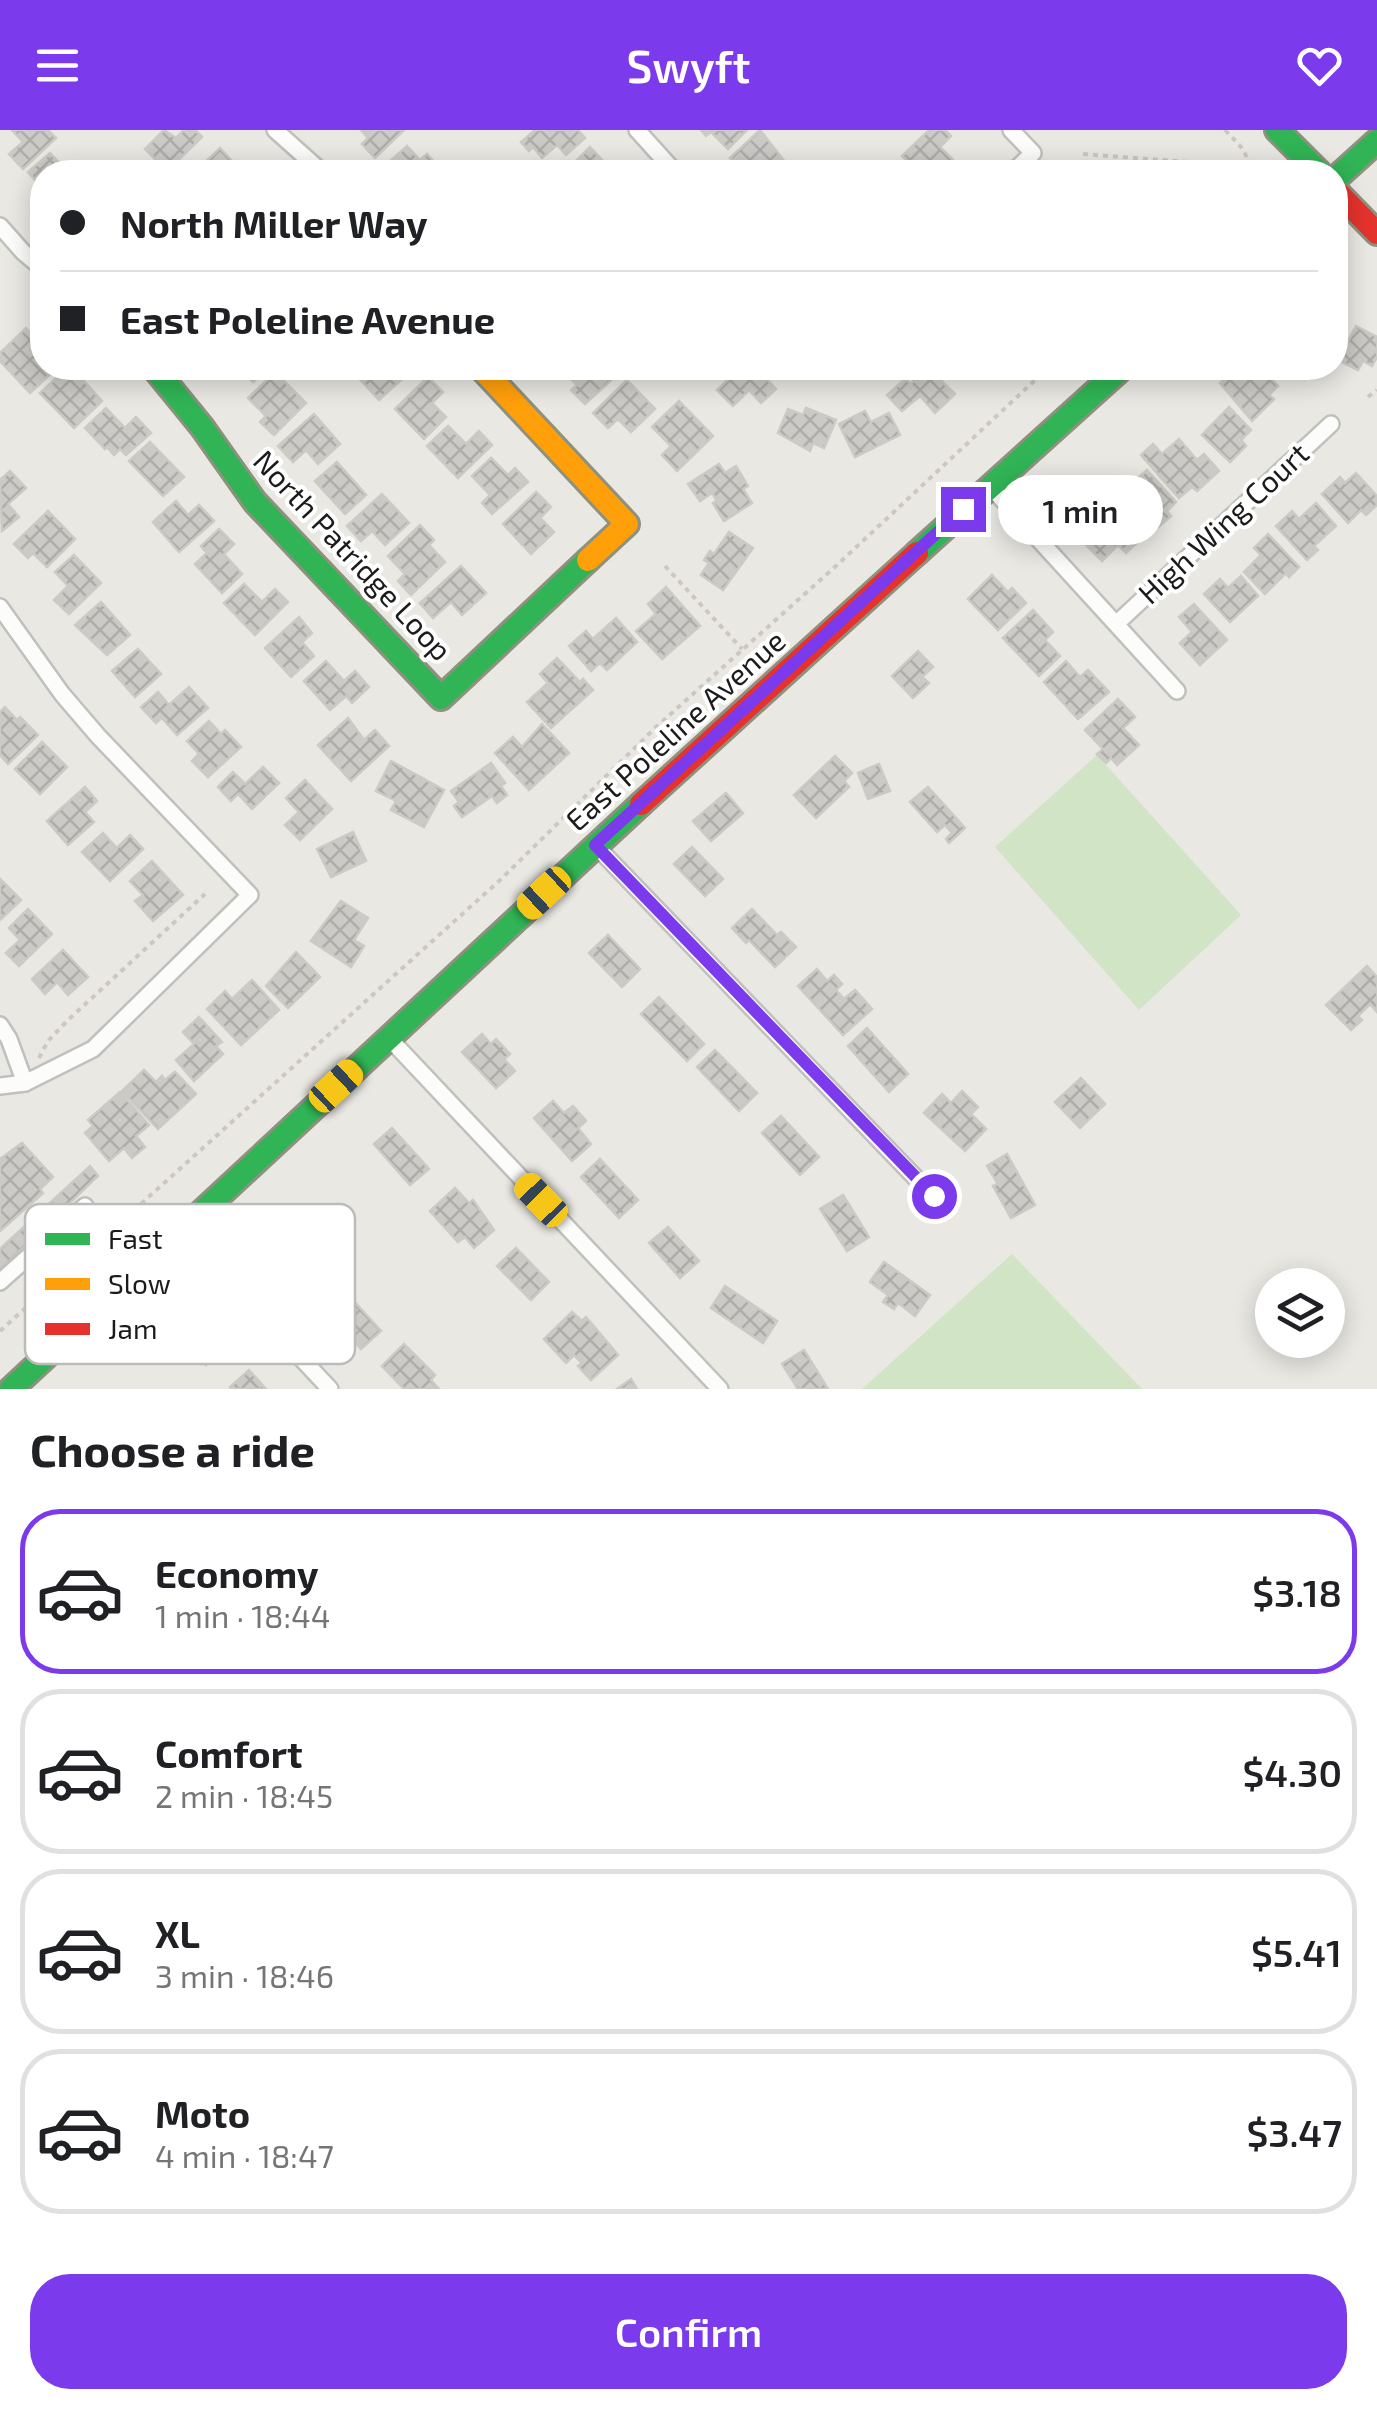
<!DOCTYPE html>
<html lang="en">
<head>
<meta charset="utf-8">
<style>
	body { margin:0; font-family:"Exo 2",sans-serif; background:#f2f2f2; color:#202124; height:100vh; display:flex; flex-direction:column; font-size:38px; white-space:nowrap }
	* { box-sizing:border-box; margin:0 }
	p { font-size:32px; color:#757577 }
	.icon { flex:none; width:55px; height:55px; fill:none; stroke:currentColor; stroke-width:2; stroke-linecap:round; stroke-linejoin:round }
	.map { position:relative; height:1259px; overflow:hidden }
	.details { display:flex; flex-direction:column; background:#fff; flex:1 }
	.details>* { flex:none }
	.top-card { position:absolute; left:30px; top:30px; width:1318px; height:220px; border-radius:40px; box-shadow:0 5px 25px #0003; display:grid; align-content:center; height:220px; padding:0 30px; background:#fff }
	.buttons { position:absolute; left:1255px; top:1138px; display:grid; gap:20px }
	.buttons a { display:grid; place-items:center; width:90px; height:90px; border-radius:50%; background:#fff; box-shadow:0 5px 25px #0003; font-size:50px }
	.end { position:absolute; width:45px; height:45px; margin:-22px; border:12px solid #7c3aed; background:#fff; box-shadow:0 0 0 5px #fff }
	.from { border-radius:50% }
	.bubble { position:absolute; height:70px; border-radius:35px; background:#fff; box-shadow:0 5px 25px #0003; font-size:32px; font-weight:600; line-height:70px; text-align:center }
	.car { position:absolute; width:30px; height:60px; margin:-30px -15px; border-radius:12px; box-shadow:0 0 8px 2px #0007; background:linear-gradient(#f5c518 24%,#345 0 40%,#f5c518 0 76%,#345 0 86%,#f5c518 0) }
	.top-card b { display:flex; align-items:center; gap:35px; height:95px; font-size:38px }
	.top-card b+b { border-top:2px solid #e0e0e0 }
	.top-card i { width:25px; height:25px; background:#202124 }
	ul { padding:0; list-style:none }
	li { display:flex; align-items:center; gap:30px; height:165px; margin:0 20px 15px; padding:0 10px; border:5px solid #e0e0e0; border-radius:40px }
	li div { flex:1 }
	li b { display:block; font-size:38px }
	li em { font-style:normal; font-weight:600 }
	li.selected { border-color:#7c3aed }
	li>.icon { width:90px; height:90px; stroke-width:1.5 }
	h2 { padding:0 30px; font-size:45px; line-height:120px }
	.primary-button { display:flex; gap:20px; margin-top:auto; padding:20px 30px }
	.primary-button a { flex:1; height:115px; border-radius:40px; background:#7c3aed; color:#fff; font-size:40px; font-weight:600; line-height:115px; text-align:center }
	header { display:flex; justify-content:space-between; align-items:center; height:130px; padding:0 30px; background:#7c3aed; color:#fff; font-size:45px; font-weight:600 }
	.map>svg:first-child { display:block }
</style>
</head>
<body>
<header><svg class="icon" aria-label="menu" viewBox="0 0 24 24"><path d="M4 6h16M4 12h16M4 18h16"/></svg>Swyft<svg class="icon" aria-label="heart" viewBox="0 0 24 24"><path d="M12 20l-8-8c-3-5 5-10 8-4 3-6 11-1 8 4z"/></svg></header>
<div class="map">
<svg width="1377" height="1259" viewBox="0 0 1377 1259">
	<defs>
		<pattern id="building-cross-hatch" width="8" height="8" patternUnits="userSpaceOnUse" patternTransform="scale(2.5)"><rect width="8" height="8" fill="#cccac6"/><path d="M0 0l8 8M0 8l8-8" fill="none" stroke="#afadaa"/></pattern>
	</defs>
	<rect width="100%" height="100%" fill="#e9e8e3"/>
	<g fill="#d1e4c5">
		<path d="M1097,625L1241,785L1139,880L995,717Z"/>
		<path d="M1012,1124L1142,1259H862Z"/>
	</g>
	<g fill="url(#building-cross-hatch)" stroke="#cccac5" stroke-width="2.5">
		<path d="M12,0H48L56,8L23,39L9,24L23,12Z"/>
		<path d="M164,0L176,8L184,0H195L202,7L167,41L145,19Z"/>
		<path d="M361,0H404L375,28L362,14L368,8Z"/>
		<path d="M535,0H578L585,8L566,25L557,15L542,28L533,17L529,21L521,12Z"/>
		<path d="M701,0H747L728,19L711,2L706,6Z"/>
		<path d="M760,0L789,37L783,42L761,40L747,42L730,28Z"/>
		<path d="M929,0H945L951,6L940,17L954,31L942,42H906L912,36L902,26Z"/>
		<path d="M407,16L420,30L427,24L443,42H398L389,32Z"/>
		<path d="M590,17L604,32L601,35L608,42H583L574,33Z"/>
		<path d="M220,18L232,31L223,42H195Z"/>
		<path d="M50,23L66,40L42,42V58L28,42Z"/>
		<path d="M1356,196L1377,207V227L1372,236L1363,231L1358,240L1338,230Z"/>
		<path d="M26,198L37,210L34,214L42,221V238H57L30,263L0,231V223Z"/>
		<path d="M67,238H90L93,240L83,250L102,271L74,298L40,263Z"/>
		<path d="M220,238H268L253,252L239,238L229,247Z"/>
		<path d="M366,238H414L379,270L357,246Z"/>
		<path d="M560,238H612L618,244L585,274L571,260L577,255Z"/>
		<path d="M740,238H756L776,259L761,273L749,260L733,276L717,260Z"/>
		<path d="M928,238L955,264L935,283L920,266L902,281L887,265L906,248L910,254Z"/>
		<path d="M1236,238H1261L1278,256L1269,265L1274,269L1252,291L1220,253Z"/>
		<path d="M1279,238H1299L1289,248Z"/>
		<path d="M275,242L306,273L274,305L260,292L266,286L248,268Z"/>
		<path d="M428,247L443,262L432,273L446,287L424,309L395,279Z"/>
		<path d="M627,250L655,279L631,302L618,289L608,298L593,283Z"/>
		<path d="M679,271L713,306L677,341L662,325L671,316L652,297Z"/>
		<path d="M1229,277L1251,300L1241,310L1246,316L1230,332L1202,305Z"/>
		<path d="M106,278L125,298L136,287L151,303L126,325L120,319L114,325L107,317L105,319L85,298Z"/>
		<path d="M806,278L836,290L824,318L813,313L810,321L778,303L788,279L803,285Z"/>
		<path d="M865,281L871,292L889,283L900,305L855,327L839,294Z"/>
		<path d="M314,284L340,314L318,334L306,320L293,332L278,316Z"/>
		<path d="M448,296L466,314L479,301L492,315L458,348L427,316Z"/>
		<path d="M1179,309L1197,330L1204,324L1219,341L1197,361L1192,357L1179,368L1141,325L1153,314L1162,324Z"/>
		<path d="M150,312L184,347L163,366L129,331Z"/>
		<path d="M491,328L508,345L515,338L528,352L492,384L482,373L490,365L472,346Z"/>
		<path d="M337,332L366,365L345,384L315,351Z"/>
		<path d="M719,334L725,343L736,336L748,356L743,359L752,373L724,391L713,373L717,371L712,363L700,371L688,354Z"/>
		<path d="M1147,340L1176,372L1167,381L1171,386L1148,406L1133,389L1138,386L1119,365Z"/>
		<path d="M10,341L26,358L8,374L19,387L2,401L0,350Z"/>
		<path d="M1356,343L1377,366V375L1366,385L1361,380L1348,393L1322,364L1340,347L1345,353Z"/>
		<path d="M536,362L551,377L540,388L554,402L531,424L503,394Z"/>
		<path d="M382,364L409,393L385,415L372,401L361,411L347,396Z"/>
		<path d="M176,371L188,385L199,375L214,391L179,422L153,392Z"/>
		<path d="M1316,373L1336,396L1314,416L1318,420L1307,430L1276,396L1292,381L1299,389Z"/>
		<path d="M1109,377L1141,409L1126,423L1118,415L1102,431L1081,410L1103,388L1100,385Z"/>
		<path d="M48,381L75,409L47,437L33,423L28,428L14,414Z"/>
		<path d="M420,395L434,410L429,415L445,432L411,465L398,451L405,444L388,426Z"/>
		<path d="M219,399L234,414L224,424L242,444L222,463L195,434L207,423L201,416Z"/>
		<path d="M729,402L753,418L723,460L701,445L709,433L704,430L710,421L714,424Z"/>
		<path d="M1268,404L1299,437L1289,447L1286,443L1265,464L1244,442L1261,425L1254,418Z"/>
		<path d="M74,425L101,453L69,484L54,470L68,456L55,442Z"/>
		<path d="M461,436L486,463L462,485L451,472L433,488L420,473Z"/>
		<path d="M992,445L1008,462L1012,458L1026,473L998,500L968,469Z"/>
		<path d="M1241,446L1258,466L1230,492L1204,464L1220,449L1228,458Z"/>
		<path d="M244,454L262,472L275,459L288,472L255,505L224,473Z"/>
		<path d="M666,457L700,496L662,529L636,501L656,484L648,474Z"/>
		<path d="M101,472L130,505L107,525L75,495Z"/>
		<path d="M1194,474L1227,510L1200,535L1180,513L1192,502L1179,487Z"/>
		<path d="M1033,480L1053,502L1045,510L1060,526L1039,546L1003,508Z"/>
		<path d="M299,487L312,503L302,512L314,526L291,547L265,518Z"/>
		<path d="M616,488L637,512L607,540L600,533L591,541L569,516L586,501L593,509Z"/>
		<path d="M138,519L161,544L135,567L112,541Z"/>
		<path d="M918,521L933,537L922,547L929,553L913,568L892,546Z"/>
		<path d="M557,528L580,552L583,549L593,560L551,598L527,572L548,553L540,544Z"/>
		<path d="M326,531L344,551L355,541L369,557L352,573L346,566L330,580L304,551Z"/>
		<path d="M1066,531L1080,547L1088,540L1109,562L1078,589L1044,552Z"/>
		<path d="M189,557L208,578L177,605L162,588L156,593L141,577L158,562L169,575Z"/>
		<path d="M1118,569L1135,587L1123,598L1139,615L1117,635L1111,628L1106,633L1097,624L1103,619L1085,600Z"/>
		<path d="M5,577L17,590L20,587L38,605L8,634L0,625V582Z"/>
		<path d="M348,588L364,610L375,600L389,616L351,651L318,615Z"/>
		<path d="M209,591L221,604L225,600L241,617L208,647L192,631L199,624L187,611Z"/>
		<path d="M542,594L569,623L529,660L495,623L513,607L522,617Z"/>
		<path d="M42,612L67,637L40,664L15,639Z"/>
		<path d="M835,626L852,643L844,651L849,657L816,688L794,665Z"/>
		<path d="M391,631L444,660L424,697L391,680L396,671L376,661Z"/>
		<path d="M491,633L505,653L501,656L507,665L497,673L492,666L462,687L454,676L459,672L451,661Z"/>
		<path d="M879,634L890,661L868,669L858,643Z"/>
		<path d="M263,637L279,653L252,679L238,664L231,671L218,657L233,642L245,654Z"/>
		<path d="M305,650L332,679L300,710L285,695L299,682L286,668Z"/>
		<path d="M85,657L97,671L85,682L94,692L68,715L47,691Z"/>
		<path d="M928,657L965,698L949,713L946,709L952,703L945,695L937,702L910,672Z"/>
		<path d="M726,663L743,683L711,711L693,691Z"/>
		<path d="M353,702L366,731L331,747L317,719Z"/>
		<path d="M103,703L117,718L130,705L143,719L110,751L82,722Z"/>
		<path d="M692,717L723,749L705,766L674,734Z"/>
		<path d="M152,731L183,765L153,791L135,771L143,765L130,751Z"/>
		<path d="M0,749L21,770L0,790Z"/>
		<path d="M341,771L368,788L354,810L364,816L351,837L311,811Z"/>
		<path d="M28,779L52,804L19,836L6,823L20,810L9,798Z"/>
		<path d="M752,779L777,805L781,802L796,817L775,837L749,810L746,813L732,798Z"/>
		<path d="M608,805L640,839L622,857L589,823Z"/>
		<path d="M63,820L88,847L68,865L57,852L45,864L32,849Z"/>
		<path d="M296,822L320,847L288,878L266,856Z"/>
		<path d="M1367,836L1377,847V882L1370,874L1358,886L1362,890L1351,900L1326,875Z"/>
		<path d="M817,839L827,851L834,845L842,854L836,860L844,869L855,860L872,879L843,905L798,856Z"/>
		<path d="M252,850L279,880L241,915L207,879L225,861L232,869Z"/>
		<path d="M659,867L704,914L687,931L641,884Z"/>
		<path d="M199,887L222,912L216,916L223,924L194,951L176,930L194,914L183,902Z"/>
		<path d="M867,898L908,944L889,962L848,916Z"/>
		<path d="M482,904L491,914L496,909L510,924L504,929L515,941L496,958L462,922Z"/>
		<path d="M715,920L757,963L739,981L697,937Z"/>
		<path d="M144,940L156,952L162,946L165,950L175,942L196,964L158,999L122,961Z"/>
		<path d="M1081,948L1105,974L1080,998L1055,972Z"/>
		<path d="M962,961L978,977L971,984L986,999L965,1021L924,983L942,964L951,973Z"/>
		<path d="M120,962L149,995L136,1006L145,1017L132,1028L124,1018L109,1031L85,1003L93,996L88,990Z"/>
		<path d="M553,971L564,983L573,976L586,991L578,998L591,1014L572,1031L534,988Z"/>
		<path d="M781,986L819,1027L800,1045L762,1003Z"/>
		<path d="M392,998L429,1039L410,1055L374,1014Z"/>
		<path d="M22,1013L53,1047L40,1059L43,1063L0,1101V1029Z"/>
		<path d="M1007,1024L1035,1075L1011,1088L993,1056L998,1054L987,1036Z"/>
		<path d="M600,1029L638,1070L619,1088L581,1047Z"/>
		<path d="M90,1036L98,1046L0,1140V1119Z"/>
		<path d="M455,1058L469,1073L473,1070L494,1100L474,1118L465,1107L458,1112L430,1081Z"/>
		<path d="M843,1065L869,1107L847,1121L820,1079Z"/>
		<path d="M668,1097L699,1131L680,1148L649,1113Z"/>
		<path d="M516,1118L549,1152L531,1170L497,1136Z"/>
		<path d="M884,1132L930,1165L915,1186L898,1173L894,1179L883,1172L888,1165L870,1152Z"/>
		<path d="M725,1156L777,1191L763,1213L711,1178Z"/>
		<path d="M342,1158L381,1201L361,1219L322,1175Z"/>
		<path d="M185,1171L227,1216L206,1235L165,1190Z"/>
		<path d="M572,1182L582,1191L586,1187L618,1225L591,1250L578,1236L582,1233L574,1225L566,1233L544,1209Z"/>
		<path d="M404,1214L435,1245L431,1250L439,1259H404L382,1236Z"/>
		<path d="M804,1220L828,1259H798L782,1234Z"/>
		<path d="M249,1240L266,1259H232L230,1257Z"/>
		<path d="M631,1249L637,1259H617Z"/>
	</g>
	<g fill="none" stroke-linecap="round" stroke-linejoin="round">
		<g stroke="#c0c0be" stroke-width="20">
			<g id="street">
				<path d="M275,0L322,42"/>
				<path d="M637,0L675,42"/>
				<path d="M1011,0L1033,23L1013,42"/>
				<path d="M0,96L23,122L42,138"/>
				<path d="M989,355L1177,561"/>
				<path d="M0,477L62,564L98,606L250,765L93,919L25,953L0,956"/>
				<path d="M1116,494L1331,294"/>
				<path d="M595,715L934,1067"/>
				<path d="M0,895L9,909L25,953"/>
				<path d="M388,907L720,1259"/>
				<path d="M181,1100L330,1259"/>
				<path d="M0,1152L85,1076"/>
			</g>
		</g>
		<g stroke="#8d917e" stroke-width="28">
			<g id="fast">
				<path d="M1277,0L1319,42"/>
				<path d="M1335,49L1377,11"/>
				<path d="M154,238L202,297L255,372L441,568L588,430"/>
				<path d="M917,423L1122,238"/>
				<path d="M11,1259L641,674"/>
			</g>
		</g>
		<g stroke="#8d917e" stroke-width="28">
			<path id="slow" d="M481,238L627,394L588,430"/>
		</g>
		<g stroke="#8d917e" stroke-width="28">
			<g id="jam">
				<path d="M1335,60L1377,103"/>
				<path d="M641,674L917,423"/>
			</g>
		</g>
		<g stroke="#cfc6c3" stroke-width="4" stroke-dasharray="5 5" stroke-linecap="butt">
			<path d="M1225,0C1238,14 1250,22 1248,42"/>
			<path d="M1083,24L1228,35L1255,42"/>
			<path d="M1368,267L1377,260"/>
			<path d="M665,436L742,519"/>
			<path d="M39,928L48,911L68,890L205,764"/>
			<path d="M0,1201L499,751L655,598L836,436L1048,238"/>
		</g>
		<use href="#street" stroke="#fcfcfb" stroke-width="15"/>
		<use href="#fast" stroke="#30b455" stroke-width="22"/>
		<use href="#slow" stroke="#ff9f0a" stroke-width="22"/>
		<use href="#jam" stroke="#e5322d" stroke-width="22"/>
	</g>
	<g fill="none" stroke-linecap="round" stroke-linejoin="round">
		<path stroke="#7c3aed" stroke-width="12" d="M934,1066L595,715L963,379"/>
	</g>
	<g text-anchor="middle" stroke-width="8" stroke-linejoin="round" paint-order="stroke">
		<g font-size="30" fill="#1b1b1b" stroke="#fff">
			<text transform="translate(1224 394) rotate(-43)" y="10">High Wing Court</text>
			<text transform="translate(352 426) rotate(47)" y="10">North Patridge Loop</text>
			<text transform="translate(676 601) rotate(-42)" y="10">East Poleline Avenue</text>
		</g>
	</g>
	<rect x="25" y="1074" width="330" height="160" rx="15" fill="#fff" stroke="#bbb" stroke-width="2.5"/>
	<rect x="45" y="1103" width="45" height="12" fill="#30b455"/>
	<rect x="45" y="1148" width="45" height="12" fill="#ff9f0a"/>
	<rect x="45" y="1193" width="45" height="12" fill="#e5322d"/>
	<g font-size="28" fill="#1b1b1b">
		<text x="108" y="1119">Fast</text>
		<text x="108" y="1164">Slow</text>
		<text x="108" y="1209">Jam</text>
	</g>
</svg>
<div class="buttons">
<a><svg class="icon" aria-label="layers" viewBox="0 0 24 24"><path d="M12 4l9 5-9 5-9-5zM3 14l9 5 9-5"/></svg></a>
</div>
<i class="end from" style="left:934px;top:1066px"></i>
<i class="end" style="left:963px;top:379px"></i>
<div class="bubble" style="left:998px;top:345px;width:165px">1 min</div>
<i class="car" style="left:544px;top:763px;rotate:227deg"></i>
<i class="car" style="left:336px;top:956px;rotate:47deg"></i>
<i class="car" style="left:541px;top:1070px;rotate:316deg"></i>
<div class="top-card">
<b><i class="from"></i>North Miller Way</b>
<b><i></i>East Poleline Avenue</b>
</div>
</div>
<section class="details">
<h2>Choose a ride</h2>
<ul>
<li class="selected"><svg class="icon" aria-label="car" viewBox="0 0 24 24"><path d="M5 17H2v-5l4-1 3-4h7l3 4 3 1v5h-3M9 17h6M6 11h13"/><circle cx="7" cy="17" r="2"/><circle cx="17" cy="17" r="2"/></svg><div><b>Economy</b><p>1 min · 18:44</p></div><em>$3.18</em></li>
<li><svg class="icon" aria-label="car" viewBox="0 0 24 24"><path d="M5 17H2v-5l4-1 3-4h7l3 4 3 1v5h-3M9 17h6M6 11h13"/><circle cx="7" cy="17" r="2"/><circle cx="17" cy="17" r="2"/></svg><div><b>Comfort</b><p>2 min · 18:45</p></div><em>$4.30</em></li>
<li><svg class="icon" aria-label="car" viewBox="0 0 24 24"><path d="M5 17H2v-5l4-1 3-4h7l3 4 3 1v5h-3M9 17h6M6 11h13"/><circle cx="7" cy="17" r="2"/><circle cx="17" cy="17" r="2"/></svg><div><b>XL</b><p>3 min · 18:46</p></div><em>$5.41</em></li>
<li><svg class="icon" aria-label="car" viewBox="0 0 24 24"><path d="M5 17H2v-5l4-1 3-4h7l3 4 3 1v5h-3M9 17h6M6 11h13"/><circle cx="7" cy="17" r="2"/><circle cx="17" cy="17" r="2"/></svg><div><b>Moto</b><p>4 min · 18:47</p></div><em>$3.47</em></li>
</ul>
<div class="primary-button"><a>Confirm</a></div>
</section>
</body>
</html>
